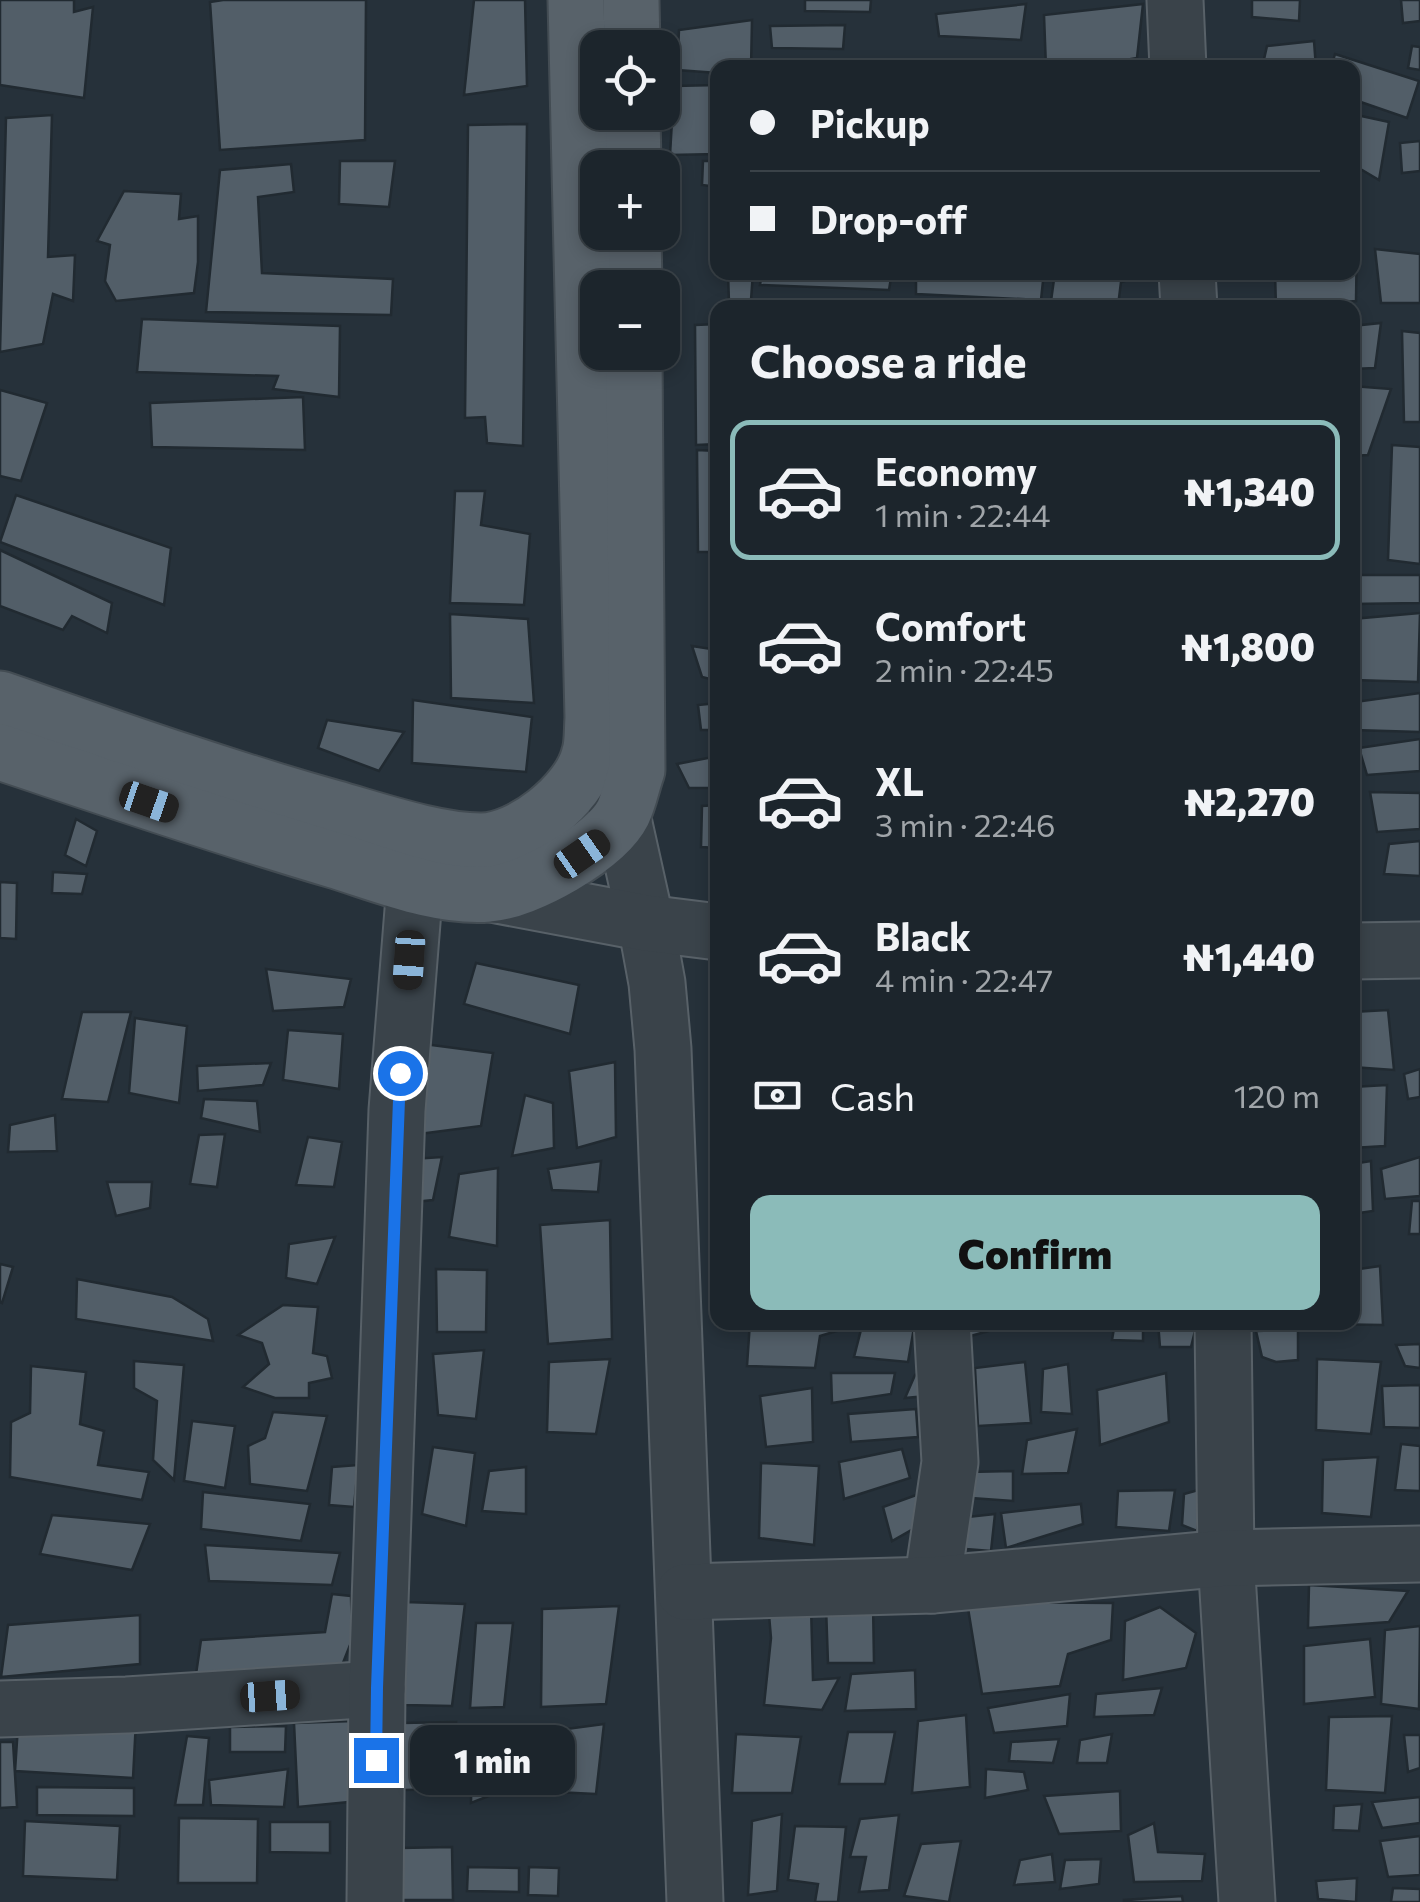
<!DOCTYPE html>
<html lang="en">
<head>
<meta charset="utf-8">
<style>
	body { margin:0; font-family:Commissioner,sans-serif; background:#252d34; color:#f1f3f6; height:100vh; display:flex; flex-direction:column; font-size:38px; white-space:nowrap }
	* { box-sizing:border-box; margin:0 }
	p { font-size:32px; color:#a0a5a9 }
	.icon { flex:none; width:55px; height:55px; fill:none; stroke:currentColor; stroke-width:2; stroke-linecap:round; stroke-linejoin:round }
	.map { position:relative; flex:1; overflow:hidden }
	.sheet { position:absolute; left:710px; top:300px; width:650px; height:1030px; display:flex; flex-direction:column; background:#1c252c; border-radius:20px; box-shadow:0 5px 15px #0003,0 0 0 2px #3a4248 }
	.sheet>* { flex:none }
	.guide { position:absolute; left:710px; top:60px; width:650px; height:220px; border-radius:20px; box-shadow:0 5px 15px #0003,0 0 0 2px #3a4248; display:grid; align-content:center; height:220px; padding:0 40px; background:#1c252c }
	.controls { position:absolute; left:580px; top:30px; display:grid; gap:20px }
	.controls a { display:grid; place-items:center; width:100px; height:100px; border-radius:20px; background:#1c252c; box-shadow:0 5px 15px #0003,0 0 0 2px #3a4248; font-size:50px }
	.end { position:absolute; width:45px; height:45px; margin:-22px; border:12px solid #1a73e8; background:#fff; box-shadow:0 0 0 5px #fff }
	.from { border-radius:50% }
	.bubble { position:absolute; height:70px; border-radius:20px; background:#1c252c; box-shadow:0 5px 15px #0003,0 0 0 2px #3a4248; font-size:32px; font-weight:800; line-height:70px; text-align:center }
	.car { position:absolute; width:30px; height:60px; margin:-30px -15px; border-radius:12px; box-shadow:0 0 8px 2px #0007; background:linear-gradient(#222 24%,#8ab4d8 0 40%,#222 0 76%,#8ab4d8 0 86%,#222 0) }
	.guide b { display:flex; align-items:center; gap:35px; height:95px; font-size:38px }
	.guide b+b { border-top:2px solid #3a4248 }
	.guide i { width:25px; height:25px; background:#f1f3f6 }
	ul { padding:0; list-style:none }
	li { display:flex; align-items:center; gap:30px; height:140px; margin:0 20px 15px; padding:0 20px; border:5px solid transparent; border-radius:20px }
	li div { flex:1 }
	li b { display:block; font-size:38px }
	li em { font-style:normal; font-weight:800 }
	li.current { border-color:#8bbbb9 }
	li>.icon { width:90px; height:90px; stroke-width:1.5 }
	h2 { padding:0 40px; font-size:45px; line-height:120px }
	.pay { display:flex; align-items:center; gap:25px; height:110px; padding:0 40px; font-size:38px }
	.pay p { margin-inline-start:auto }
	.primary-button { display:flex; gap:20px; margin-top:auto; padding:20px 40px }
	.primary-button a { flex:1; height:115px; border-radius:20px; background:#8bbbb9; color:#111; font-size:40px; font-weight:800; line-height:115px; text-align:center }
	.map>svg:first-child { display:block }
</style>
</head>
<body>
<div class="map">
<svg width="1420" height="1902" viewBox="0 0 1420 1902">
	<rect width="100%" height="100%" fill="#26313a"/>
	<g fill="#525e68" stroke="#212a31" stroke-width="2.5">
		<path d="M0,0H74V12L93,7L84,98L0,85Z"/>
		<path d="M223,0H366L365,140L220,150L210,2Z"/>
		<path d="M474,0H525L527,86L464,95Z"/>
		<path d="M805,0H871L870,12L805,11Z"/>
		<path d="M1252,0H1300L1299,21L1252,17Z"/>
		<path d="M1401,0H1420V21L1403,23Z"/>
		<path d="M1026,4L1021,40L939,36L936,14Z"/>
		<path d="M1143,4L1137,58L1079,68H1046L1044,15Z"/>
		<path d="M752,20L751,68H718V73L677,70L679,30Z"/>
		<path d="M845,25L843,49L772,48L770,26Z"/>
		<path d="M1314,41L1316,68H1262L1267,46Z"/>
		<path d="M1412,46L1420,47V70L1408,68Z"/>
		<path d="M1335,54L1419,81L1407,118L1352,99V68H1331Z"/>
		<path d="M718,85V154L670,155L674,86Z"/>
		<path d="M1352,114L1389,122L1379,180L1352,164Z"/>
		<path d="M52,115L48,257L75,255L73,301L53,294L43,344L0,352L6,118Z"/>
		<path d="M527,124L523,446L487,443L485,417L465,418L468,125Z"/>
		<path d="M1420,141V171L1402,173L1400,143Z"/>
		<path d="M340,161H395L389,207L339,204Z"/>
		<path d="M703,161H718V187L702,185Z"/>
		<path d="M291,164L294,192L258,197L262,273L393,279L391,315L206,312L220,170Z"/>
		<path d="M1358,170L1356,301L1276,308L1275,272H1352V171Z"/>
		<path d="M124,191L181,194L179,219L198,216V262L194,293L116,301L105,281L110,245L97,241Z"/>
		<path d="M1375,249L1420,254V303H1381Z"/>
		<path d="M728,272H753L751,300L729,303Z"/>
		<path d="M762,272H892L889,290L760,285Z"/>
		<path d="M916,272H1044L1041,300L916,294Z"/>
		<path d="M1055,272H1149L1148,275L1121,282L1118,306L1051,301Z"/>
		<path d="M142,319L340,326L339,397L273,389L278,376L137,372Z"/>
		<path d="M1381,323L1375,368L1352,369V326Z"/>
		<path d="M718,324V444L696,445L695,325Z"/>
		<path d="M1402,331L1420,333V422H1404Z"/>
		<path d="M1352,386L1391,389L1368,455L1352,456Z"/>
		<path d="M0,390L47,403L21,481L0,476Z"/>
		<path d="M303,397L305,450L152,447L150,403Z"/>
		<path d="M1392,445L1420,447V564L1388,560Z"/>
		<path d="M697,450L718,451V552H698Z"/>
		<path d="M455,491H485L481,525L530,534L524,605L450,603Z"/>
		<path d="M16,495L171,548L164,605L0,542Z"/>
		<path d="M0,550L112,603L107,633L72,616L63,630L0,606Z"/>
		<path d="M1352,575H1420V603L1352,604Z"/>
		<path d="M1420,613L1418,682L1354,680L1352,619Z"/>
		<path d="M450,614L528,619L534,703L451,698Z"/>
		<path d="M692,646L718,650V681L702,677Z"/>
		<path d="M1420,693V732L1354,730L1355,702Z"/>
		<path d="M413,700L532,717L526,772L412,763Z"/>
		<path d="M718,703V730H701L698,705Z"/>
		<path d="M327,720L404,732L379,771L318,748Z"/>
		<path d="M1420,739V771L1367,775L1359,748Z"/>
		<path d="M718,756V788H689L677,764Z"/>
		<path d="M1370,792L1420,793V829L1377,832Z"/>
		<path d="M718,805V848L701,847L702,806Z"/>
		<path d="M76,819L97,831L86,866L65,855Z"/>
		<path d="M1420,841V876L1384,874L1389,844Z"/>
		<path d="M53,872L87,874L82,894L52,893Z"/>
		<path d="M0,882L17,883L16,939L0,938Z"/>
		<path d="M476,963L579,985L570,1034L464,1004Z"/>
		<path d="M266,969L351,979L344,1007L273,1011Z"/>
		<path d="M1388,1010L1394,1070L1352,1067V1012Z"/>
		<path d="M82,1012H131L108,1102L62,1099Z"/>
		<path d="M135,1018L187,1026L179,1103L129,1093Z"/>
		<path d="M288,1030L343,1034L339,1089L283,1080Z"/>
		<path d="M424,1044L493,1053L481,1126L419,1134Z"/>
		<path d="M615,1062L616,1137L577,1148L569,1071Z"/>
		<path d="M271,1063L263,1085L198,1091L197,1066Z"/>
		<path d="M1420,1069V1097L1408,1099L1404,1074Z"/>
		<path d="M1387,1085L1385,1146L1352,1148V1087Z"/>
		<path d="M525,1095L553,1103L554,1148L512,1156Z"/>
		<path d="M204,1099L257,1101L260,1132L201,1118Z"/>
		<path d="M55,1115L57,1151L8,1152L10,1125Z"/>
		<path d="M225,1134L217,1187L190,1184L199,1135Z"/>
		<path d="M308,1137L342,1142L334,1187L296,1185Z"/>
		<path d="M442,1157L433,1200L414,1202L412,1159Z"/>
		<path d="M1420,1157V1196L1385,1199L1381,1169Z"/>
		<path d="M601,1161L598,1192L552,1190L548,1169Z"/>
		<path d="M1371,1161L1373,1211L1352,1214V1164Z"/>
		<path d="M498,1168L497,1246L449,1237L459,1174Z"/>
		<path d="M107,1182H152L150,1208L116,1216Z"/>
		<path d="M1412,1201H1420V1234H1409Z"/>
		<path d="M610,1220L612,1339L548,1344L540,1225Z"/>
		<path d="M335,1237L317,1284L286,1278L289,1244Z"/>
		<path d="M0,1264L13,1267L2,1303L0,1302Z"/>
		<path d="M1380,1266L1383,1325L1318,1324V1322H1352V1270Z"/>
		<path d="M436,1269L487,1270L486,1332H437Z"/>
		<path d="M77,1279L172,1297L208,1319L213,1341L76,1319Z"/>
		<path d="M283,1305L318,1307L313,1353L327,1356L332,1378L309,1383V1398H275L243,1387L269,1364L262,1343L238,1335Z"/>
		<path d="M750,1322H850V1327L820,1336L815,1368L747,1366Z"/>
		<path d="M863,1322H915L908,1362L854,1357Z"/>
		<path d="M962,1322H991L992,1330L960,1339Z"/>
		<path d="M1115,1322H1143V1341L1112,1340Z"/>
		<path d="M1158,1322L1196,1327L1191,1347H1160Z"/>
		<path d="M1298,1330V1360L1276,1362L1262,1357L1256,1331Z"/>
		<path d="M1420,1344V1368L1405,1366L1396,1345Z"/>
		<path d="M484,1350L476,1419L438,1415L433,1354Z"/>
		<path d="M610,1359L596,1434L547,1432L549,1362Z"/>
		<path d="M1317,1359L1381,1362L1371,1434L1316,1430Z"/>
		<path d="M134,1361L184,1365L174,1480L153,1460L157,1401L134,1388Z"/>
		<path d="M1025,1362L1031,1423L978,1426L975,1368Z"/>
		<path d="M1068,1364L1072,1414L1041,1412L1043,1369Z"/>
		<path d="M31,1366L86,1372L80,1424L104,1431L98,1465L149,1472L142,1500L10,1477L11,1422L30,1413Z"/>
		<path d="M941,1371L937,1395L905,1398L915,1375Z"/>
		<path d="M831,1373H895L891,1394L832,1403Z"/>
		<path d="M1166,1373L1169,1422L1100,1445L1097,1390Z"/>
		<path d="M1420,1385V1428L1384,1427L1382,1386Z"/>
		<path d="M812,1388L813,1442L766,1447L760,1396Z"/>
		<path d="M916,1409L918,1437L851,1442L848,1414Z"/>
		<path d="M273,1412L327,1416L307,1491L250,1484L248,1446L265,1438Z"/>
		<path d="M192,1421L235,1426L225,1488L184,1481Z"/>
		<path d="M1077,1429L1068,1473L1022,1474L1027,1440Z"/>
		<path d="M1401,1444L1420,1446V1491L1395,1490Z"/>
		<path d="M433,1447L475,1453L466,1526L422,1514Z"/>
		<path d="M902,1449L910,1478L844,1499L839,1462Z"/>
		<path d="M1378,1457L1371,1517L1322,1513L1323,1460Z"/>
		<path d="M761,1463L819,1466L814,1545L759,1538Z"/>
		<path d="M358,1465L354,1507L329,1505L332,1467Z"/>
		<path d="M526,1467V1514L482,1511L489,1471Z"/>
		<path d="M1013,1471V1501L971,1498L968,1472Z"/>
		<path d="M1202,1489L1197,1531L1182,1525L1184,1494Z"/>
		<path d="M1175,1490L1169,1531L1116,1527L1118,1491Z"/>
		<path d="M203,1492L310,1504L301,1541L201,1529Z"/>
		<path d="M919,1494L922,1524L892,1541L883,1507Z"/>
		<path d="M1081,1504L1083,1524L1006,1548L1001,1513Z"/>
		<path d="M995,1514L991,1551L953,1548L949,1519Z"/>
		<path d="M52,1515L150,1524L132,1570L40,1554Z"/>
		<path d="M205,1545L340,1553L332,1585L209,1581Z"/>
		<path d="M1309,1585L1408,1591L1389,1622L1308,1628Z"/>
		<path d="M332,1594L351,1596L352,1640L339,1673L195,1681L201,1640L325,1632Z"/>
		<path d="M405,1602L465,1604L452,1706L404,1705Z"/>
		<path d="M873,1602L874,1663H828L826,1607Z"/>
		<path d="M967,1602L1113,1603L1111,1640L1068,1654L1060,1686L982,1694Z"/>
		<path d="M768,1603L811,1606L813,1680L839,1678L822,1710L764,1705L771,1638Z"/>
		<path d="M619,1606L606,1704L541,1707L542,1609Z"/>
		<path d="M1160,1607L1196,1633L1186,1668L1123,1680L1125,1621Z"/>
		<path d="M140,1615V1664L1,1677L8,1625Z"/>
		<path d="M476,1623H513L504,1707L470,1708Z"/>
		<path d="M1420,1626L1419,1709L1381,1704L1385,1630Z"/>
		<path d="M1370,1639L1375,1697L1304,1704V1646Z"/>
		<path d="M915,1670L916,1709L845,1711L851,1674Z"/>
		<path d="M1162,1688L1154,1715L1094,1717L1096,1694Z"/>
		<path d="M1070,1694L1067,1726L994,1733L988,1708Z"/>
		<path d="M966,1715L970,1787L912,1793L918,1721Z"/>
		<path d="M1392,1716L1385,1793L1326,1790L1329,1717Z"/>
		<path d="M136,1721L133,1778L15,1771L18,1726Z"/>
		<path d="M354,1721L359,1801L298,1807L294,1723Z"/>
		<path d="M456,1722L458,1789L402,1790L401,1723Z"/>
		<path d="M604,1724L596,1794L514,1790L521,1735Z"/>
		<path d="M286,1726L285,1752H230V1727Z"/>
		<path d="M848,1732H895L885,1784H839Z"/>
		<path d="M736,1734L801,1737L792,1793H732Z"/>
		<path d="M1112,1734L1107,1763H1077L1080,1740Z"/>
		<path d="M1404,1735H1420V1768L1408,1772Z"/>
		<path d="M187,1736L209,1738L203,1805H175Z"/>
		<path d="M472,1738L508,1742L504,1790L471,1803Z"/>
		<path d="M1059,1739L1053,1763L1009,1761L1011,1742Z"/>
		<path d="M0,1742H13L17,1807L0,1808Z"/>
		<path d="M288,1769L284,1807L211,1805L209,1780Z"/>
		<path d="M986,1769L1024,1772L1028,1790L985,1798Z"/>
		<path d="M37,1787L134,1788V1816L37,1815Z"/>
		<path d="M1120,1791L1121,1831L1059,1834L1044,1796Z"/>
		<path d="M1420,1797V1823L1382,1828L1372,1802Z"/>
		<path d="M1362,1804L1359,1831L1333,1830L1334,1806Z"/>
		<path d="M782,1814L777,1891L748,1895L752,1821Z"/>
		<path d="M899,1815L889,1890L859,1892L866,1857H850L860,1819Z"/>
		<path d="M179,1818L258,1819L257,1883H178Z"/>
		<path d="M25,1821L120,1826L117,1880L23,1876Z"/>
		<path d="M270,1822H330V1853L270,1852Z"/>
		<path d="M1154,1823L1158,1852L1205,1854L1202,1881L1134,1882L1128,1835Z"/>
		<path d="M795,1826L846,1827L838,1902H815L818,1884L788,1880Z"/>
		<path d="M1420,1836V1875L1388,1877L1380,1841Z"/>
		<path d="M961,1841L949,1902L904,1896L921,1844Z"/>
		<path d="M452,1847L453,1900H401L400,1848Z"/>
		<path d="M1052,1854L1055,1882L1014,1885L1020,1860Z"/>
		<path d="M1101,1859L1099,1884L1060,1889L1065,1860Z"/>
		<path d="M468,1867L519,1868V1892L467,1891Z"/>
		<path d="M529,1867L559,1868L558,1896L528,1895Z"/>
		<path d="M1357,1878L1356,1902L1318,1899L1316,1881Z"/>
		<path d="M1393,1888L1420,1889V1902H1391Z"/>
		<path d="M1182,1896L1183,1902H1124V1900Z"/>
	</g>
	<g fill="none" stroke-linecap="round" stroke-linejoin="round">
		<g stroke="#586168" stroke-width="59">
			<g id="minor">
				<path d="M1175,0L1178,68"/>
				<path d="M1187,272L1189,308"/>
				<path d="M603,779L622,815L646,923L657,983L663,1049L695,1902"/>
				<path d="M492,894L646,923L718,932"/>
				<path d="M1352,951L1420,950"/>
				<path d="M1223,1322L1226,1558L1247,1902"/>
				<path d="M932,1585L950,1462L942,1322"/>
				<path d="M685,1592L932,1585L1226,1558L1420,1554"/>
				<path d="M0,1709L127,1705L377,1689"/>
				<path d="M375,1902L377,1689L397,1110L415,885"/>
			</g>
		</g>
		<g stroke="#434c53" stroke-width="59">
			<g id="major">
				<path d="M631,0L632,48"/>
				<path d="M632,112L633,168"/>
				<path d="M633,232L634,288"/>
				<path d="M0,699C110,737 220,776 333,808C376,820 436,841 481,841C521,841 579,795 589,756C593,745 592,730 593,718L576,0"/>
				<path d="M0,752C111,789 222,827 334,860C383,875 437,898 489,894C526,892 606,847 623,813C629,800 632,784 637,770L634,352"/>
			</g>
		</g>
		<use href="#minor" stroke="#3a434a" stroke-width="55"/>
		<use href="#major" stroke="#58626a" stroke-width="55"/>
	</g>
	<g fill="none" stroke-linecap="round" stroke-linejoin="round">
		<path stroke="#1a73e8" stroke-width="12" d="M376,1760L377,1688L400,1073"/>
	</g>
</svg>
<div class="controls">
<a><svg class="icon" aria-label="locate" viewBox="0 0 24 24"><circle cx="12" cy="12" r="6"/><path d="M12 2v4M12 18v4M2 12h4M18 12h4"/></svg></a>
<a>+</a>
<a>−</a>
</div>
<i class="end from" style="left:400px;top:1073px"></i>
<i class="end" style="left:376px;top:1760px"></i>
<div class="bubble" style="left:410px;top:1725px;width:165px">1 min</div>
<i class="car" style="left:149px;top:802px;rotate:109deg"></i>
<i class="car" style="left:582px;top:854px;rotate:55deg"></i>
<i class="car" style="left:409px;top:960px;rotate:184deg"></i>
<i class="car" style="left:270px;top:1696px;rotate:86deg"></i>
<div class="guide">
<b><i class="from"></i>Pickup</b>
<b><i></i>Drop-off</b>
</div>
<section class="sheet">
<h2>Choose a ride</h2>
<ul>
<li class="current"><svg class="icon" aria-label="car" viewBox="0 0 24 24"><path d="M5 17H2v-5l4-1 3-4h7l3 4 3 1v5h-3M9 17h6M6 11h13"/><circle cx="7" cy="17" r="2"/><circle cx="17" cy="17" r="2"/></svg><div><b>Economy</b><p>1 min · 22:44</p></div><em>₦1,340</em></li>
<li><svg class="icon" aria-label="car" viewBox="0 0 24 24"><path d="M5 17H2v-5l4-1 3-4h7l3 4 3 1v5h-3M9 17h6M6 11h13"/><circle cx="7" cy="17" r="2"/><circle cx="17" cy="17" r="2"/></svg><div><b>Comfort</b><p>2 min · 22:45</p></div><em>₦1,800</em></li>
<li><svg class="icon" aria-label="car" viewBox="0 0 24 24"><path d="M5 17H2v-5l4-1 3-4h7l3 4 3 1v5h-3M9 17h6M6 11h13"/><circle cx="7" cy="17" r="2"/><circle cx="17" cy="17" r="2"/></svg><div><b>XL</b><p>3 min · 22:46</p></div><em>₦2,270</em></li>
<li><svg class="icon" aria-label="car" viewBox="0 0 24 24"><path d="M5 17H2v-5l4-1 3-4h7l3 4 3 1v5h-3M9 17h6M6 11h13"/><circle cx="7" cy="17" r="2"/><circle cx="17" cy="17" r="2"/></svg><div><b>Black</b><p>4 min · 22:47</p></div><em>₦1,440</em></li>
</ul>
<div class="pay"><svg class="icon" aria-label="cash" viewBox="0 0 24 24"><path d="M3 7h18v10H3z"/><circle cx="12" cy="12" r="2"/></svg>Cash<p>120 m</p></div>
<div class="primary-button"><a>Confirm</a></div>
</section>
</div>
</body>
</html>
